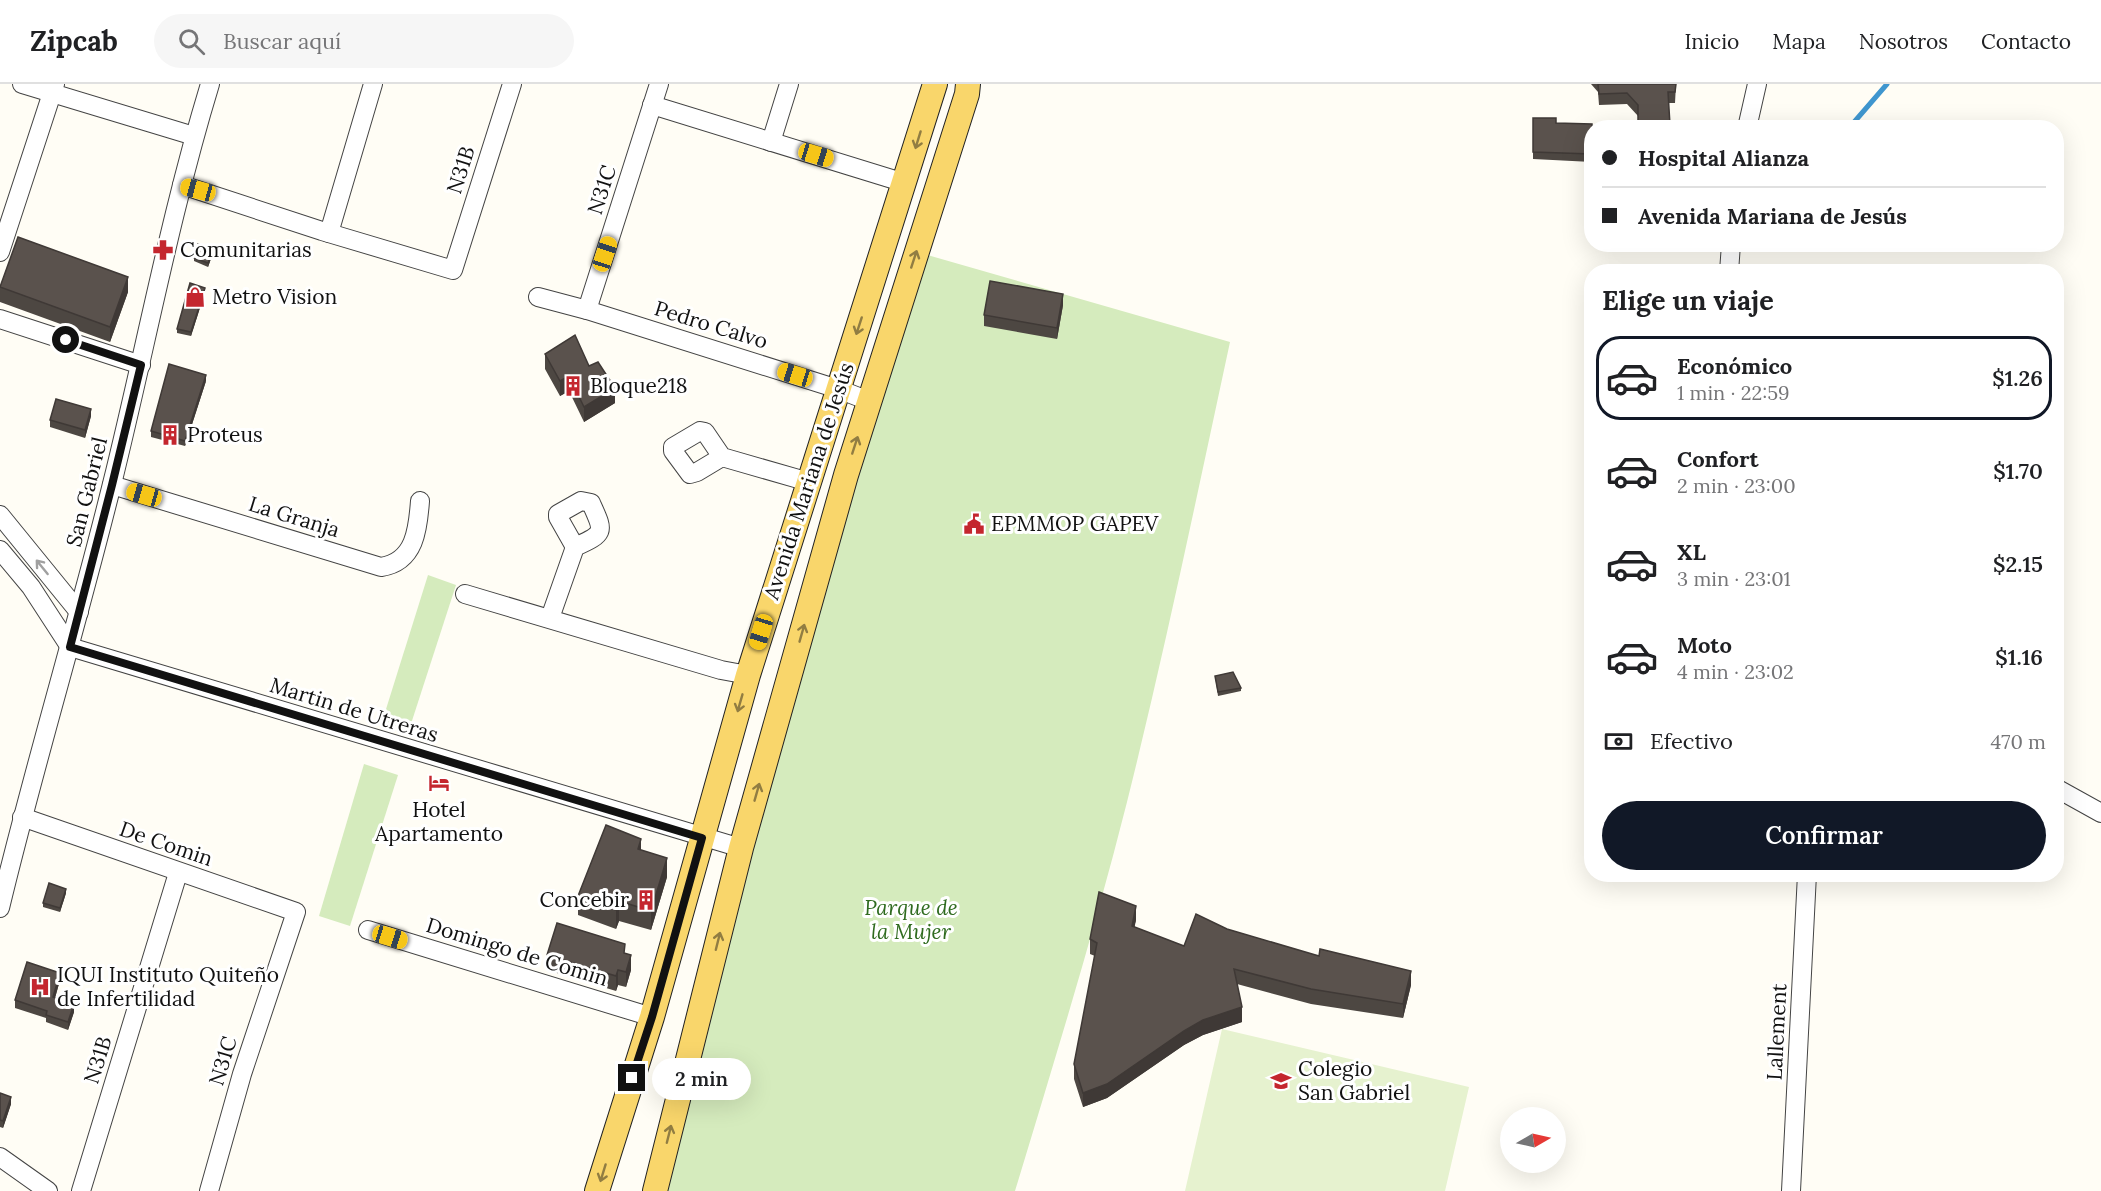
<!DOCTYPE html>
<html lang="es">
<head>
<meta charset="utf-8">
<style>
	body { margin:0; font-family:Lora,serif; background:#f6f6f6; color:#202124; height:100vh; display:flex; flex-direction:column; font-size:22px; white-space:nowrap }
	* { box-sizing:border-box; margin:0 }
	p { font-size:20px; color:#757577 }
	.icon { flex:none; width:33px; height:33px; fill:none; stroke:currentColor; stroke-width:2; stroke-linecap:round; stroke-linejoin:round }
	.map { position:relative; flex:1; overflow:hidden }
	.sheet { position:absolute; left:1584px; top:180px; width:480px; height:618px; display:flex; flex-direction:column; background:#fff; border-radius:24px; box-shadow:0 6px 24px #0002 }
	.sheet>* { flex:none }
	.guide { position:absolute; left:1584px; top:36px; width:480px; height:132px; border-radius:24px; box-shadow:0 6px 24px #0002; display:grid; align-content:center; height:132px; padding:0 18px; background:#fff }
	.needle { width:39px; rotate:81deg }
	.controls { position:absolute; left:1500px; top:1023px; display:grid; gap:12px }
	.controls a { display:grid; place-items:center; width:66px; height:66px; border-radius:50%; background:#fff; box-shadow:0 6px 24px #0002; font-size:30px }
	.end { position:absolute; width:27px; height:27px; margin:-14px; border:8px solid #111; background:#fff; box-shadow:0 0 0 3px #fff }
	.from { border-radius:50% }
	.bubble { position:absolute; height:42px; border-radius:21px; background:#fff; box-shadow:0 6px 24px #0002; font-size:20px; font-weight:600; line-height:42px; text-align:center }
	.car { position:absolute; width:18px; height:36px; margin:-18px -9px; border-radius:8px; box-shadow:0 0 4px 2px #0007; background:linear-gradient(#f5c518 24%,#345 0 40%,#f5c518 0 76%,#345 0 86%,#f5c518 0) }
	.guide b { display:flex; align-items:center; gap:21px; height:57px; font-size:22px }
	.guide b+b { border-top:2px solid #e0e0e0 }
	.guide i { width:15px; height:15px; background:#202124 }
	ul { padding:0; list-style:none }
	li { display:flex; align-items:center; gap:18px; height:84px; margin:0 12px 9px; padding:0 6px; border:3px solid transparent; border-radius:24px }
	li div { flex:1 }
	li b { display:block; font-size:22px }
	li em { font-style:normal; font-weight:600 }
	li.on { border-color:#111827 }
	li>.icon { width:54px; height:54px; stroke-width:1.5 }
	h2 { padding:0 18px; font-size:27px; line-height:72px }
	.pay { display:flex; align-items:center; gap:15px; height:66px; padding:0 18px; font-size:22px }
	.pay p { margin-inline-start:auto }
	.primary-button { display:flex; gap:12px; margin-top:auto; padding:12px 18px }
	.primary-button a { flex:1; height:69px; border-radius:36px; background:#111827; color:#fff; font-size:24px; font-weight:600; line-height:69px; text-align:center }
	header { display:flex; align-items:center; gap:36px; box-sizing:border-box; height:84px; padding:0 30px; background:#fff; border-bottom:2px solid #e0e0e0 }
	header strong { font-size:28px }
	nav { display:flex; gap:33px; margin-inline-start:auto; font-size:21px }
	.search { width:420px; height:54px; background:#f6f6f6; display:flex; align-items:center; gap:15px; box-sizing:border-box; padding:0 21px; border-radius:33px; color:#757577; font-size:22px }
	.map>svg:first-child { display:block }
</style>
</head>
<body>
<header>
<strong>Zipcab</strong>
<div class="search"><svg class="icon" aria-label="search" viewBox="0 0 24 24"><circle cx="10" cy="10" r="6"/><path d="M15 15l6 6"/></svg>Buscar aquí</div>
<nav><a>Inicio</a><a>Mapa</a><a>Nosotros</a><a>Contacto</a></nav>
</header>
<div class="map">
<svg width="2101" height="1107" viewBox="0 0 2101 1107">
	<rect width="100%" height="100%" fill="#fffdf5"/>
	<g fill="#d5ebbd">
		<path d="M917,168L1230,258C1197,411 1165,566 1127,718C1094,849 1054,978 1015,1107H655Z"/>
		<path d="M428,491L456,501L409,646L382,638Z"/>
		<path d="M364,680L398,691L350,842L319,832Z"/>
	</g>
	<path fill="#e6f2cf" d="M1222,945L1469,1003L1445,1107H1185Z"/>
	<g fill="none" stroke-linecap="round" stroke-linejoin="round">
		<g stroke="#3f96cf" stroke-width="5">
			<path d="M1849,44L1887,0"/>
			<path d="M1781,161V160"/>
		</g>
		<g stroke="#444" stroke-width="20">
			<g id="minor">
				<path d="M22,0L194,52"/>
				<path d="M652,21L905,99"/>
				<path d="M1747,44L1757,0"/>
				<path d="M771,58L789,0"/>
				<path d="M182,101L322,147L453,186L512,0"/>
				<path d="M329,149L373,0"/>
				<path d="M0,168L55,0"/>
				<path d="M1729,188L1731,160"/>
				<path d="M538,213L587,226L838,305L869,317"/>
				<path d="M587,226L659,0"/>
				<path d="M0,235L141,281"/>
				<path d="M722,373L697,388L690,390L673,367V363L700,347L705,348L722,373L809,398"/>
				<path d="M112,401L381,483C415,478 418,445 420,417"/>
				<path d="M0,431L79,528"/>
				<path d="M0,466L31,503L70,563L741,764"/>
				<path d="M465,510L721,586L748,591"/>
				<path d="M550,534L575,463C606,449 604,448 591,419L581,417L558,430V433L575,463"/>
				<path d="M2056,704L2101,729"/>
				<path d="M22,733L296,828L242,990L209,1107"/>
				<path d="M0,824C34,682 77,542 112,400C145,267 170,131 210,0"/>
				<path d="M368,846L652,933"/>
				<path d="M0,1073L48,1107"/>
				<path d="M81,1107L178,789"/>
				<path d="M1791,1107L1807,790"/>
			</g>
		</g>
		<g stroke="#222" stroke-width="26">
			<g id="major">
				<path d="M597,1107L652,933L748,591L935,0"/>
				<path d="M655,1107L741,764L846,391L967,10L968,0"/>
			</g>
		</g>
		<use href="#minor" stroke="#fff" stroke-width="18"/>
		<use href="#major" stroke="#f9d66b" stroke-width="24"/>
	</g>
	<g fill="#4d4742">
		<path d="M1591,0H1676L1675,19H1668L1638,44V32L1627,20L1599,21L1598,8Z"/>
		<path d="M1533,34L1556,39L1592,44V78L1533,75Z"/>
		<path d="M213,169L208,183L194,177V174Z"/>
		<path d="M0,203L128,208L110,258L0,218Z"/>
		<path d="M205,208L191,252L177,249V245Z"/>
		<path d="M1063,221L1057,255L984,242V231Z"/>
		<path d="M545,270L589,282L615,319L584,338L569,307L560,312L545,285Z"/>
		<path d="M206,297L185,362L151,353V347Z"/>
		<path d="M91,332L85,354L50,343V336Z"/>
		<path d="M1215,592L1241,604V607L1218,612Z"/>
		<path d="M641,766L667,793L651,846L619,837L616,845L578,831V812Z"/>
		<path d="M66,809L60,828L43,823V819Z"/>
		<path d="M1136,836L1134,843L1184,862L1227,845L1411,901L1403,934L1311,920L1237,900L1242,938L1203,951L1184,961L1107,1014L1083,1023L1074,995V980L1095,872L1090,870V855Z"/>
		<path d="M625,869L631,886L626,903L618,901L616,907L547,886V871Z"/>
		<path d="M60,896L55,914L74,928L68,946L46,938V934L15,924V916Z"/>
		<path d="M0,1009L11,1020L3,1044L0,1043Z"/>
	</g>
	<g fill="#3f3936">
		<path d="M213,165V169L208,183V179Z"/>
		<path d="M128,193V208L110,258V243Z"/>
		<path d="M205,204V208L191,252V248Z"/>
		<path d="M1063,210V221L1057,255V244Z"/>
		<path d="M206,291V297L185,362V357Z"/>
		<path d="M569,292V307L560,312V297Z"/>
		<path d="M615,304V319L584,338V323Z"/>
		<path d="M91,325V332L85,354V346Z"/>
		<path d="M641,755V774L638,765Z"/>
		<path d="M667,774V793L651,846V827Z"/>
		<path d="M66,805V809L60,828V824Z"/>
		<path d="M619,817V837L616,845V826Z"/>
		<path d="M1136,822V836L1132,856V842Z"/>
		<path d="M631,871V886L626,903V888Z"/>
		<path d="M618,886V901L616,907V892Z"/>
		<path d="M1411,887V901L1403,934V920Z"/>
		<path d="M60,889V896L53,921V913Z"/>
		<path d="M74,920V928L68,946V938Z"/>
		<path d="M1242,923V938L1203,951L1184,961L1107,1014L1083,1023V1009L1184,947L1203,936Z"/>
		<path d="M11,1013V1020L3,1044V1037Z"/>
	</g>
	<g fill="#5a524d" stroke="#3f3936" stroke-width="1.5">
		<path d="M1598,0H1676L1675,8H1668L1670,41L1674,44H1638V21L1627,9L1599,10Z"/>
		<path d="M1533,34H1556V39L1592,40V70L1533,68Z"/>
		<path d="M18,153L128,193L110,243L0,203Z"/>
		<path d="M198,160L213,165L208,179L194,174Z"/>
		<path d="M990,197L1063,210L1057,244L984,231Z"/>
		<path d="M190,199L205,204L191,248L177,245Z"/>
		<path d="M575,251L589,282L598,278L615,304L584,323L569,292L560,297L545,270Z"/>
		<path d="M169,280L206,291L185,357L151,347Z"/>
		<path d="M56,315L91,325L85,346L50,336Z"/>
		<path d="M1233,588L1241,604L1218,608L1215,592Z"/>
		<path d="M606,741L641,755L638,765L667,774L651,827L619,817L616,826L578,812Z"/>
		<path d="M49,799L66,805L60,824L43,819Z"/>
		<path d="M1099,808L1136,822L1132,842L1184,862L1196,830L1227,845L1319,872L1320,865L1411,887L1403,920L1311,905L1234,885L1242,923L1203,936L1184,947L1107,1000L1083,1009L1074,980L1097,859L1090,855Z"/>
		<path d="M557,839L625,860L624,869L631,871L626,888L618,886L616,892L547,871Z"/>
		<path d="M27,878L60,889L53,913L74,920L68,938L46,931L47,927L15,916Z"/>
		<path d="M0,1009L11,1013L3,1037L0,1036Z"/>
	</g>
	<defs><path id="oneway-shaft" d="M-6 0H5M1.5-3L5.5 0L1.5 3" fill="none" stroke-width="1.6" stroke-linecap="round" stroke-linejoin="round" transform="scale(1.5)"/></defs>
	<g stroke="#917d42">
		<use href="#oneway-shaft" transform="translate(918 56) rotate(107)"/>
		<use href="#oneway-shaft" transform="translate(914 175) rotate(-72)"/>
		<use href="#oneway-shaft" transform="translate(859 242) rotate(108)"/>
		<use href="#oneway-shaft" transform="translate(855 361) rotate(-72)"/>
		<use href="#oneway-shaft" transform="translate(802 549) rotate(-74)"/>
		<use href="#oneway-shaft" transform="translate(740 619) rotate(106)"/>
		<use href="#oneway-shaft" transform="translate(757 708) rotate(-74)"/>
		<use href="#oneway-shaft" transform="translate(718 857) rotate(-76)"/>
		<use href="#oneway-shaft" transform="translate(669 1050) rotate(-76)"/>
		<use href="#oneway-shaft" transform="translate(603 1089) rotate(107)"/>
	</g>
	<use stroke="#a0a0a0" href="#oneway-shaft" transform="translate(42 483) rotate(-129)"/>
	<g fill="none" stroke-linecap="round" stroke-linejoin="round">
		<path stroke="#111" stroke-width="8" d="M66,256L141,281L112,401L70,563L702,754L652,933L632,994"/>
	</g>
	<defs>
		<g id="pharmacy-bare" transform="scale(1.62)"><path d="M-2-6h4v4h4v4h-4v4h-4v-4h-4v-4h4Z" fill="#c4262e" stroke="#fff" stroke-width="2.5" paint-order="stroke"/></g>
		<g id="shop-bare" transform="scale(1.62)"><path d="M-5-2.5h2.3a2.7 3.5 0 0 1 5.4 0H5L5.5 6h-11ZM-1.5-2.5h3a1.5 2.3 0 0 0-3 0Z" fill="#c4262e" stroke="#fff" stroke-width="2.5" paint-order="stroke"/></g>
		<g id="building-bare" transform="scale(1.62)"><path d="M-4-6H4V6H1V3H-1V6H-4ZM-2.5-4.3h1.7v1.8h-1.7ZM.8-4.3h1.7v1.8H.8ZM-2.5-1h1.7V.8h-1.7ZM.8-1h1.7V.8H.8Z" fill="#c4262e" stroke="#fff" stroke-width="2.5" paint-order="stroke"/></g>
		<g id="civic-bare" transform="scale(1.62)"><path d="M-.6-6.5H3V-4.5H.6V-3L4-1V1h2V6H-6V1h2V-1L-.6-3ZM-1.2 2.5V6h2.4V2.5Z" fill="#c4262e" stroke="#fff" stroke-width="2.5" paint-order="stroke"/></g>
		<g id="hotel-bare" transform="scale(1.62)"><path d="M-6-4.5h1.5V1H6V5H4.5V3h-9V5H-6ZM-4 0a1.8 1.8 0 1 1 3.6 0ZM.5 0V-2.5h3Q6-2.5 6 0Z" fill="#c4262e" stroke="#fff" stroke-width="2.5" paint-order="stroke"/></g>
		<g id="hospital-bare" transform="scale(1.62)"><path d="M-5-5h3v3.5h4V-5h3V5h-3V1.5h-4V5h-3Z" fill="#c4262e" stroke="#fff" stroke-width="2.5" paint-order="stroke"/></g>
		<g id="university-bare" transform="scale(1.62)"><path d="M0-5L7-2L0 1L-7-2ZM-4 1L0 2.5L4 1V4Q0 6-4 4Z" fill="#c4262e" stroke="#fff" stroke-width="2.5" paint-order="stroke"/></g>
	</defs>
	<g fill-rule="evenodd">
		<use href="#pharmacy-bare" x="163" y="166"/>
		<use href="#shop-bare" x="195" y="213"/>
		<use href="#building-bare" x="573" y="302"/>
		<use href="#building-bare" x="170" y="351"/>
		<use href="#civic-bare" x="974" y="440"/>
		<use href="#hotel-bare" x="439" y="699"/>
		<use href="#building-bare" x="646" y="816"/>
		<use href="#hospital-bare" x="40" y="903"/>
		<use href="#university-bare" x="1281" y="997"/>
	</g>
	<g text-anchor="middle" stroke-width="6" stroke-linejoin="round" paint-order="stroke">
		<g font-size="21" fill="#111" stroke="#fff">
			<text transform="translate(461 86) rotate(-72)" y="7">N31B</text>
			<text transform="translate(602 106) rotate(-72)" y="7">N31C</text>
			<text transform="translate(711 241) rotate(17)" y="7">Pedro Calvo</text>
			<text transform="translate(809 397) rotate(-72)" y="7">Avenida Mariana de Jesús</text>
			<text transform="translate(87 408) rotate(-76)" y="7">San Gabriel</text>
			<text transform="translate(294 433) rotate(17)" y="7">La Granja</text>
			<text transform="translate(354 626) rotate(17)" y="7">Martin de Utreras</text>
			<text transform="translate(166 760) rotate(19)" y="7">De Comin</text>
			<text transform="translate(517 868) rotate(17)" y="7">Domingo de Comin</text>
			<text transform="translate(1777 948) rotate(-87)" y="7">Lallement</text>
			<text transform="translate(98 976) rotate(-73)" y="7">N31B</text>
			<text transform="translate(223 977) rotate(-73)" y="7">N31C</text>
		</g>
		<g font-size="21" fill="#111" stroke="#fff" text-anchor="start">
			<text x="180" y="173">Comunitarias</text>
			<text x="212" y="220">Metro Vision</text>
			<text x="590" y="309">Bloque218</text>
			<text x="187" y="358">Proteus</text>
			<text x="991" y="447">EPMMOP GAPEV</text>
			<text x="439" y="733" text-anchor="middle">Hotel<tspan x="439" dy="24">Apartamento</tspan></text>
			<text x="629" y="823" text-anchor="end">Concebir</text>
			<text x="57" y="898">IQUI Instituto Quiteño<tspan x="57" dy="24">de Infertilidad</tspan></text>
			<text x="1298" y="992">Colegio<tspan x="1298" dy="24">San Gabriel</tspan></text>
		</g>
		<g font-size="21" font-style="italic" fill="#2f6b1f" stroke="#fff">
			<text x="911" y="831">Parque de<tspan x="911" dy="24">la Mujer</tspan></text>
		</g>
	</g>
</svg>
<div class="controls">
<a><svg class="needle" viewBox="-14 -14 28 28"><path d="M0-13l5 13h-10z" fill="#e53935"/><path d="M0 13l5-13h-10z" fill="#757577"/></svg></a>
</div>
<i class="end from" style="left:66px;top:256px"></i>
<i class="end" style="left:632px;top:994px"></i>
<div class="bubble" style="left:652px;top:974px;width:99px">2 min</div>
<i class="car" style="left:816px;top:71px;rotate:107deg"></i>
<i class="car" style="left:198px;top:106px;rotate:285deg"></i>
<i class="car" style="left:605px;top:170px;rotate:18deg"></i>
<i class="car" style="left:795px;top:291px;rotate:287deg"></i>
<i class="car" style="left:144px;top:411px;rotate:286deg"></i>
<i class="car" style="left:761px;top:548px;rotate:197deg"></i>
<i class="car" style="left:390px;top:853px;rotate:107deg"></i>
<div class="guide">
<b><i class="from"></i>Hospital Alianza</b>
<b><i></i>Avenida Mariana de Jesús</b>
</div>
<section class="sheet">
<h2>Elige un viaje</h2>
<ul>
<li class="on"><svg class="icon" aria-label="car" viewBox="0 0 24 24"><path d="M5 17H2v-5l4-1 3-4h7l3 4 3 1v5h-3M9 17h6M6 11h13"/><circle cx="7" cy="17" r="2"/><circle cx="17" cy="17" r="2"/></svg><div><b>Económico</b><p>1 min · 22:59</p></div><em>$1.26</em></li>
<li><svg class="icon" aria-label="car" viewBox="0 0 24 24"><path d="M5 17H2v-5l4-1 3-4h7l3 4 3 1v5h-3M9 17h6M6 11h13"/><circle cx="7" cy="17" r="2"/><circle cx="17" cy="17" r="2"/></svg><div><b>Confort</b><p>2 min · 23:00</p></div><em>$1.70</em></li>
<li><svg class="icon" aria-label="car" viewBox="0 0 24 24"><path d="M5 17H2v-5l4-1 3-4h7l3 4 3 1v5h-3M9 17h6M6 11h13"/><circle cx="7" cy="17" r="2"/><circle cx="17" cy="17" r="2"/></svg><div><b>XL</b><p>3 min · 23:01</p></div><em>$2.15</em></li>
<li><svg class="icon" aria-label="car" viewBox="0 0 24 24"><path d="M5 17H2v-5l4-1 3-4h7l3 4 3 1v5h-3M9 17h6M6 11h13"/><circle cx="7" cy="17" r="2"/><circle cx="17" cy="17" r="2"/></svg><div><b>Moto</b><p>4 min · 23:02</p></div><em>$1.16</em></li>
</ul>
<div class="pay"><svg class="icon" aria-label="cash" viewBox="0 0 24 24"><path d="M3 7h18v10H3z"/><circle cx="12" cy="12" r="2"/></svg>Efectivo<p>470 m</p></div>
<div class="primary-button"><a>Confirmar</a></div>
</section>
</div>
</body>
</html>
